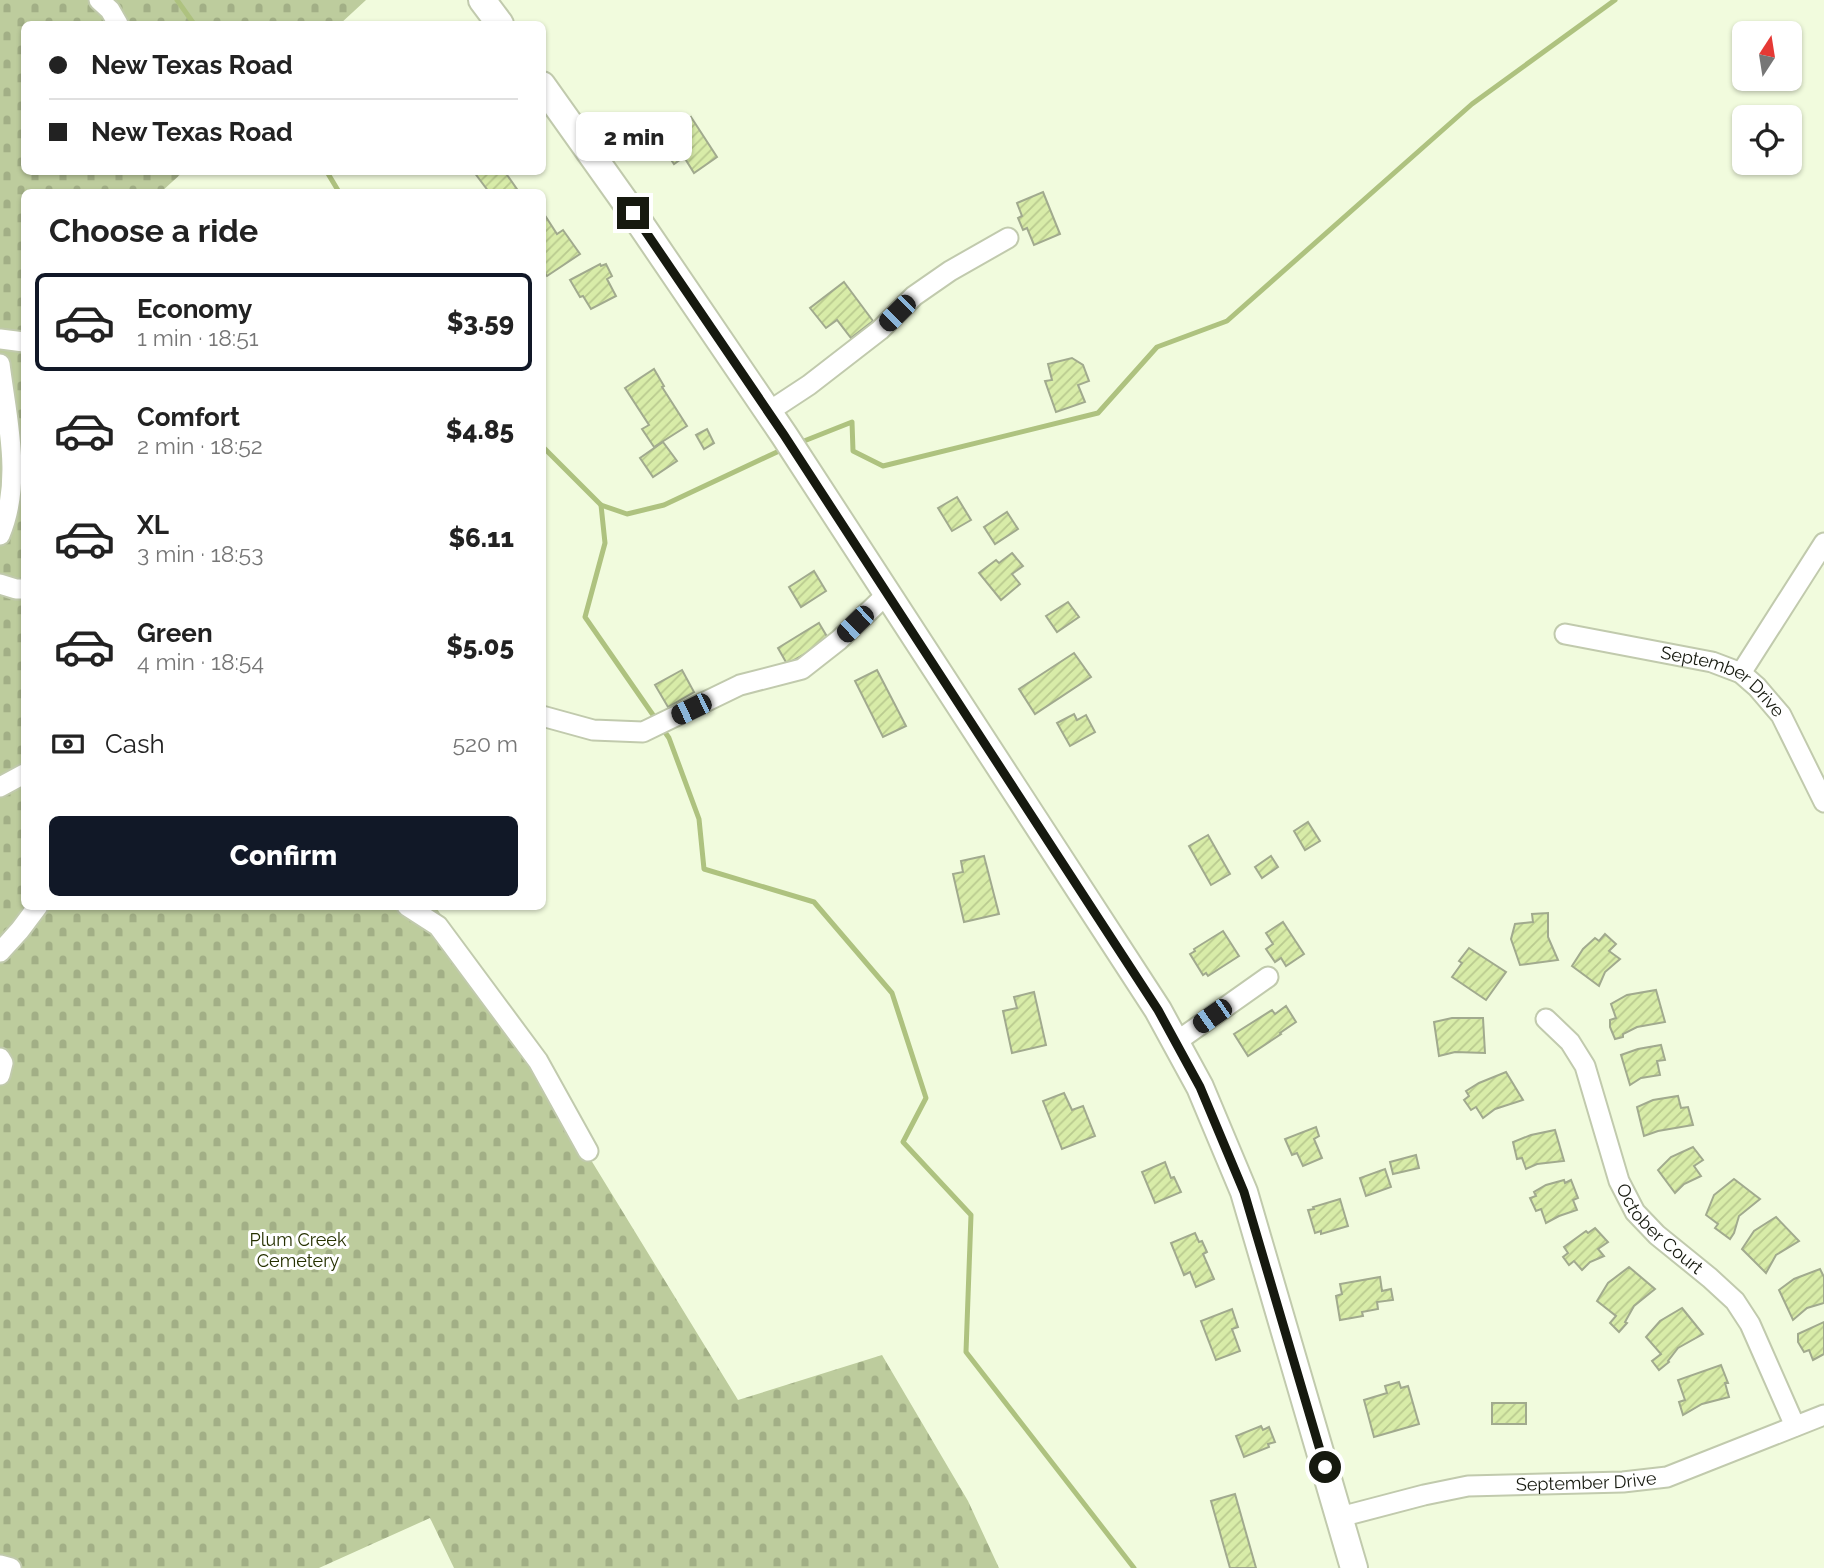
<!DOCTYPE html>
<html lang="en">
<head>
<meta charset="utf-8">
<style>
	body { margin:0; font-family:Raleway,sans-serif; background:#f6f6f6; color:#222; height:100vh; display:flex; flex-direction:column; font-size:26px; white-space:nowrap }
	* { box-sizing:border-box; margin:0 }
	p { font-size:23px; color:#767676 }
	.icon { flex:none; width:38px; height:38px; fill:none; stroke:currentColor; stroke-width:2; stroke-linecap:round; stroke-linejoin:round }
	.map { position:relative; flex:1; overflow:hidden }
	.sheet { position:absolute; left:21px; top:189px; width:525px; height:721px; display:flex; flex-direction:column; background:#fff; border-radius:10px; box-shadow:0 2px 5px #0004 }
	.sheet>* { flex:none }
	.top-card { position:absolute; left:21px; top:21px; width:525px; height:154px; border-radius:10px; box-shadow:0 2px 5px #0004; display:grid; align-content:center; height:154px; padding:0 28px; background:#fff }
	.needle { width:46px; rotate:12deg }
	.tools { position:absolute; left:1732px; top:21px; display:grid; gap:14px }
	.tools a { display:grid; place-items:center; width:70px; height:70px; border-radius:10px; background:#fff; box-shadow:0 2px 5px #0004; font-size:35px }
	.end { position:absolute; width:32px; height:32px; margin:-16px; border:9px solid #16190f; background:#fff; box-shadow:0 0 0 4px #fff }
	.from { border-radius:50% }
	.bubble { position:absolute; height:49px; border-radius:10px; background:#fff; box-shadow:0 2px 5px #0004; font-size:23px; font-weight:800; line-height:49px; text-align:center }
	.car { position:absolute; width:21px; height:42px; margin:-21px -10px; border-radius:9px; box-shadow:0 0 5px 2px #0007; background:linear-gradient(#222 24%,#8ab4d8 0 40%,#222 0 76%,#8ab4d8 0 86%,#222 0) }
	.top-card b { display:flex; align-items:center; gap:24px; height:66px; font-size:26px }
	.top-card b+b { border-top:2px solid #e0e0e0 }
	.top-card i { width:18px; height:18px; background:#222 }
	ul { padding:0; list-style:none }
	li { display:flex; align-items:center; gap:21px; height:98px; margin:0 14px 10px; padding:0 14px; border:4px solid transparent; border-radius:10px }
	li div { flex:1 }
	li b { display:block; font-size:26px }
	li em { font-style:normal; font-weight:800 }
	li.on { border-color:#111827 }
	li>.icon { width:63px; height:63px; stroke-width:1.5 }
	h2 { padding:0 28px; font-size:32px; line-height:84px }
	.pay { display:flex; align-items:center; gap:18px; height:77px; padding:0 28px; font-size:26px }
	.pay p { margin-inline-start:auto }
	.button { display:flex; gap:14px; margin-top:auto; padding:14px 28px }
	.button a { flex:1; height:80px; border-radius:10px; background:#111827; color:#fff; font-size:28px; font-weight:800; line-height:80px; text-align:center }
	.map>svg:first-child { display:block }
</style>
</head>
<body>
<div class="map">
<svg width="1824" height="1568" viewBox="0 0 1824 1568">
	<defs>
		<pattern id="cemetery-stones" width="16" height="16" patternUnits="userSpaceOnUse" patternTransform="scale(1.75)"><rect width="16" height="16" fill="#bdcc9d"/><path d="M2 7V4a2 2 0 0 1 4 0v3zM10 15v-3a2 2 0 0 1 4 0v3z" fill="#a2af86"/></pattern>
		<pattern id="building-hatch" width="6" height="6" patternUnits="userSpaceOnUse" patternTransform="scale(1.75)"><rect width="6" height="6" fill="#d8eca8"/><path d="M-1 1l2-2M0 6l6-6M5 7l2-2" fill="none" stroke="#b9ca8f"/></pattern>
	</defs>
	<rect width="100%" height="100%" fill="#f1fbdd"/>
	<path fill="url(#cemetery-stones)" d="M0,0H366L340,24H24V172H183L161,192H24V906L436,907L738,1400L882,1355L968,1501L999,1568H454L430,1518L319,1568H0Z"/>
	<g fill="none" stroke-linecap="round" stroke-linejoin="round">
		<g stroke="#aec27f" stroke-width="5">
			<path d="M177,0L194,24"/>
			<path d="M327,172L339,192"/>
			<path d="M804,441L852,422L853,451L883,466L1098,413L1157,347L1227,321L1472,104L1615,0"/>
			<path d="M542,446L601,505L627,514L664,505L777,452"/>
			<path d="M601,505L605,543L585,617L669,738L699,819L704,869L814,902L892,993L926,1098L903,1142L971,1215L966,1352L1134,1568"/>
		</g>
	</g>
	<g fill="url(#building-hatch)" stroke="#a1aa8e" stroke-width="2">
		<path d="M691,117L717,157L694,173L684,157L674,164L657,139Z"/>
		<path d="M474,172H505L519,192H489Z"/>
		<path d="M1043,192L1060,234L1034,245L1027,228L1023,230L1018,218L1022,216L1017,203Z"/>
		<path d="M546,217L557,234L563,230L580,254L547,276L542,270V220Z"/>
		<path d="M600,264L601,266L606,264L612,276L607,279L616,296L591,309L583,296L580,297L570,280Z"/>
		<path d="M844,282L873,321L851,338L837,320L826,328L810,308Z"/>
		<path d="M1072,358L1083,365L1089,381L1078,385L1085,402L1056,412L1045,381L1052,380L1048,364Z"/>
		<path d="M654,369L664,386L662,387L687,426L654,447L642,429L649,425L625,388Z"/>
		<path d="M707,429L714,443L704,449L696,435Z"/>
		<path d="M663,442L677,461L653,477L640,458Z"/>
		<path d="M957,497L971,520L952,531L938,508Z"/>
		<path d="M1007,512L1018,529L995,544L984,527Z"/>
		<path d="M1012,553L1023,566L1012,574L1020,584L1001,600L979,573L996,560L999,563Z"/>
		<path d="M814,571L826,591L801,607L789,587Z"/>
		<path d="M1068,602L1079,617L1057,632L1046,616Z"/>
		<path d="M819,623L829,640L787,664L778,648Z"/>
		<path d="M1074,653L1091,677L1035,714L1019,689Z"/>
		<path d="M682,670L694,692L668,707L655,685Z"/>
		<path d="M877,670L906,726L883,737L855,681Z"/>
		<path d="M1074,714L1077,720L1086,715L1095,732L1070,746L1057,723Z"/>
		<path d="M1308,822L1320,841L1305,850L1294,831Z"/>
		<path d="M1208,835L1230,874L1211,885L1189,846Z"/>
		<path d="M984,856L999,914L964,922L953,874L963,872L961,861Z"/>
		<path d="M1271,856L1278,867L1262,878L1255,867Z"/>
		<path d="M1548,913V937L1558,960L1520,965L1511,939L1515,924L1533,922L1532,914Z"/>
		<path d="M1283,922L1304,954L1286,966L1281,958L1275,962L1266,949L1273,944L1266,933Z"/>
		<path d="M1223,931L1239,956L1208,976L1206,973L1203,975L1190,954L1195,951L1194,949Z"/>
		<path d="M1605,934L1616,944L1609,951L1620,959L1605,972L1599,986L1572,966L1583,949L1595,938L1599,941Z"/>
		<path d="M1469,948L1506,972L1486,1000L1452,977L1462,963L1459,961Z"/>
		<path d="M1656,990L1665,1022L1637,1027L1623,1034V1037L1615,1039L1610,1027V1020L1616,1018L1611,1004L1627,995Z"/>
		<path d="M1034,992L1046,1045L1012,1053L1003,1011L1017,1008L1014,997Z"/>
		<path d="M1286,1006L1296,1022L1280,1033L1281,1034L1248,1056L1234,1034L1272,1010L1275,1014Z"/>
		<path d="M1452,1018H1483L1485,1053L1455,1052L1439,1056L1434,1022Z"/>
		<path d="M1661,1045L1665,1060L1657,1061L1660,1075L1641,1078L1630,1085L1621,1055L1638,1049Z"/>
		<path d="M1506,1072L1523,1100L1495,1109L1483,1118L1476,1107L1471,1110L1464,1100L1469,1096L1466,1091L1479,1083Z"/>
		<path d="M1064,1093L1072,1110L1083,1106L1095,1136L1062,1149L1043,1101Z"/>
		<path d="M1678,1096L1681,1108L1688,1107L1693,1125L1658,1131L1644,1136L1637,1107L1653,1100Z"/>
		<path d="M1316,1127L1319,1136L1314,1139L1322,1158L1303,1166L1297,1153L1292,1155L1285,1139Z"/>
		<path d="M1555,1130L1564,1161L1537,1164L1526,1169L1522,1158L1517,1159L1513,1142L1531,1135Z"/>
		<path d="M1693,1147L1703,1160L1694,1166L1701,1176L1684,1184L1675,1193L1658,1170L1671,1157Z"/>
		<path d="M1416,1155L1419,1168L1393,1174L1390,1162Z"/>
		<path d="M1165,1162L1171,1178L1174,1177L1181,1192L1155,1203L1142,1172Z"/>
		<path d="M1385,1169L1391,1187L1366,1196L1360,1178Z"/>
		<path d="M1734,1179L1760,1199L1739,1216L1734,1233L1730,1239L1715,1228L1718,1224L1706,1215L1714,1195Z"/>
		<path d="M1564,1180L1565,1183L1571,1180L1578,1198L1573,1200L1577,1210L1559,1216L1546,1223L1541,1209L1536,1211L1530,1198L1536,1196L1534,1192L1546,1185Z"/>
		<path d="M1340,1199L1348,1226L1321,1234V1231L1315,1233L1308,1210L1314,1209L1313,1207Z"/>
		<path d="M1776,1217L1799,1241L1776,1255L1766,1273L1742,1249L1754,1231Z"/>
		<path d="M1595,1228L1608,1242L1598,1249L1604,1256L1590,1262L1582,1270L1574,1261L1569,1265L1563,1257L1568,1253L1564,1247L1586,1231L1588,1233Z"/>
		<path d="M1195,1233L1199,1242L1202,1241L1207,1252L1203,1254L1214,1279L1196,1287L1190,1272L1184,1275L1171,1243Z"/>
		<path d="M1629,1267L1655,1289L1634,1306L1625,1322L1627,1323L1619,1332L1610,1323L1616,1316L1597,1301L1608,1283Z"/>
		<path d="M1820,1269L1824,1277V1303L1807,1308L1793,1320L1779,1290L1794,1279Z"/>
		<path d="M1380,1277L1382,1291L1391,1289L1393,1300L1377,1302L1378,1309L1362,1312L1363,1316L1340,1320L1336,1296L1342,1294L1340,1284Z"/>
		<path d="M1682,1308L1703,1334L1678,1348L1668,1361L1669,1362L1659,1370L1652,1361L1661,1354L1646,1337L1660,1321Z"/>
		<path d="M1232,1309L1238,1327L1232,1329L1240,1351L1216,1360L1201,1321Z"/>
		<path d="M1824,1322V1354L1813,1360L1809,1350L1804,1352L1798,1342V1334Z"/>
		<path d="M1721,1365L1728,1383H1725L1729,1397L1702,1404L1683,1415L1679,1402L1685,1400L1678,1380Z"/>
		<path d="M1399,1382L1401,1388L1408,1386L1419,1424L1374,1437L1364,1400L1387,1393L1385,1386Z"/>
		<rect x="1492" y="1403" width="34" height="21"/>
		<path d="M1261,1426L1263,1430L1269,1427L1275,1442L1268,1444L1269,1447L1244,1457L1236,1436Z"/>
		<path d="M1235,1494L1256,1568H1230L1211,1501Z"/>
	</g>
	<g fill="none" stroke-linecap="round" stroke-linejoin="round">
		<g stroke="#c1caad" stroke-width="23">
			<g id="minor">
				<path d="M99,0L110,10L118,24"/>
				<path d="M0,339L24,342"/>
				<path d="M0,364C7,420 23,481 0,535"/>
				<path d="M768,412L809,385L880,330L914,296L950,271L1008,238"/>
				<path d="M0,584L16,589H24"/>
				<path id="s1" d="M1565,634L1712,662L1741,673L1757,687L1781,715L1824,802"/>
				<path d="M1741,673L1824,543"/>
				<path d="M542,716L593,730L643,732L740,685L802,669L839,640L888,593"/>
				<path d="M0,787L24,774"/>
				<path d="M407,906L438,926L538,1061L588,1151"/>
				<path d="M0,952L20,930L38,906"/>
				<path id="s2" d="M1546,1019L1570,1042L1585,1066L1619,1181L1635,1212L1657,1235L1710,1278L1735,1301L1750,1324L1795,1426"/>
				<path d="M1176,1042L1268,977"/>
				<path d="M0,1058L3,1063L0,1075"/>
				<path id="s3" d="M1340,1517L1424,1495L1468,1486L1623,1482L1667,1477L1824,1415"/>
				<path d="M0,1565L11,1568"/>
			</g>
		</g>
		<g stroke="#c1caad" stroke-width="30">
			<g id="major">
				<path d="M482,0L500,24"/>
				<path d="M542,85L633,213L784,435L1158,1010L1200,1087L1244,1192L1354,1568"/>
			</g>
		</g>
		<use href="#minor" stroke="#fff" stroke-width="19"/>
		<use href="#major" stroke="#fff" stroke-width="26"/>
	</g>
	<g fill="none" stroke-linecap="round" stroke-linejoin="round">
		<path stroke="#16190f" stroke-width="9" d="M633,213L784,435L1158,1010L1200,1087L1244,1192L1325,1467"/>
	</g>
	<g text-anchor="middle" stroke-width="6" stroke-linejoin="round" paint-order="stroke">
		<g font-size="18" fill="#16190f" stroke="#fff">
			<text dy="6" stroke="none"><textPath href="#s1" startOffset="168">September Drive</textPath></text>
			<text dy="6" stroke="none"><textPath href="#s2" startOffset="245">October Court</textPath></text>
			<text dy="6" stroke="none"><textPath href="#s3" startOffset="250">September Drive</textPath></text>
		</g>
		<g font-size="18" fill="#263100" stroke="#fff">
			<text x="298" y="1246">Plum Creek<tspan x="298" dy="21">Cemetery</tspan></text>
		</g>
	</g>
</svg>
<div class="tools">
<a><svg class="needle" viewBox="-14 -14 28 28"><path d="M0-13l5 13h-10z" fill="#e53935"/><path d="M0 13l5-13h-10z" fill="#767676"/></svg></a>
<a><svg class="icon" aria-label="locate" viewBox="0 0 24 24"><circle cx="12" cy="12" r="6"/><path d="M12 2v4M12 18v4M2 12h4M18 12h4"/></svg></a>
</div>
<i class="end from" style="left:1325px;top:1467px"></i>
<i class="end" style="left:633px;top:213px"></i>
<div class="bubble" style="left:576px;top:112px;width:116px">2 min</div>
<i class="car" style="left:897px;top:313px;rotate:225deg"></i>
<i class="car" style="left:855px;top:624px;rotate:226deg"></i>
<i class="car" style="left:691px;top:709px;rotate:244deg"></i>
<i class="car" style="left:1212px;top:1016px;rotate:235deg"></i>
<div class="top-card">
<b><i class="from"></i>New Texas Road</b>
<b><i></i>New Texas Road</b>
</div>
<section class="sheet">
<h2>Choose a ride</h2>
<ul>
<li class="on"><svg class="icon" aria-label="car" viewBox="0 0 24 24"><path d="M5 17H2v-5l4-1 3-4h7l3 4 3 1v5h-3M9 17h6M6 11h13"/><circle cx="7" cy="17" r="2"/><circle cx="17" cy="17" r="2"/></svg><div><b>Economy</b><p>1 min · 18:51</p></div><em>$3.59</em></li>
<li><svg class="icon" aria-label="car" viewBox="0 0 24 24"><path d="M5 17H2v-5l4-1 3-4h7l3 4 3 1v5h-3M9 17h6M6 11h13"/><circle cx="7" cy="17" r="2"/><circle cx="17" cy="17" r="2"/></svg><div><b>Comfort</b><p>2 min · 18:52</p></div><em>$4.85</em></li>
<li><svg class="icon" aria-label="car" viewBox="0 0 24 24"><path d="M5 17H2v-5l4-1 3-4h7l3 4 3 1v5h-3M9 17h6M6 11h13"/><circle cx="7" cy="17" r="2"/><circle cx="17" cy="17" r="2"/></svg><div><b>XL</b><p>3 min · 18:53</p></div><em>$6.11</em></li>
<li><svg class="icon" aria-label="car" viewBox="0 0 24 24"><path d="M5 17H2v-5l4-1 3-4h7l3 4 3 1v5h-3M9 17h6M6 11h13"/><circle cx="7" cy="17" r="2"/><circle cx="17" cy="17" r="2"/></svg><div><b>Green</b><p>4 min · 18:54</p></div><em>$5.05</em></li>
</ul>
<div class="pay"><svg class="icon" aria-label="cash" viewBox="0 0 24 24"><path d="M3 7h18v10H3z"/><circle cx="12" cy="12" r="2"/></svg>Cash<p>520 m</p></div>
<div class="button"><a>Confirm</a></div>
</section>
</div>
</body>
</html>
